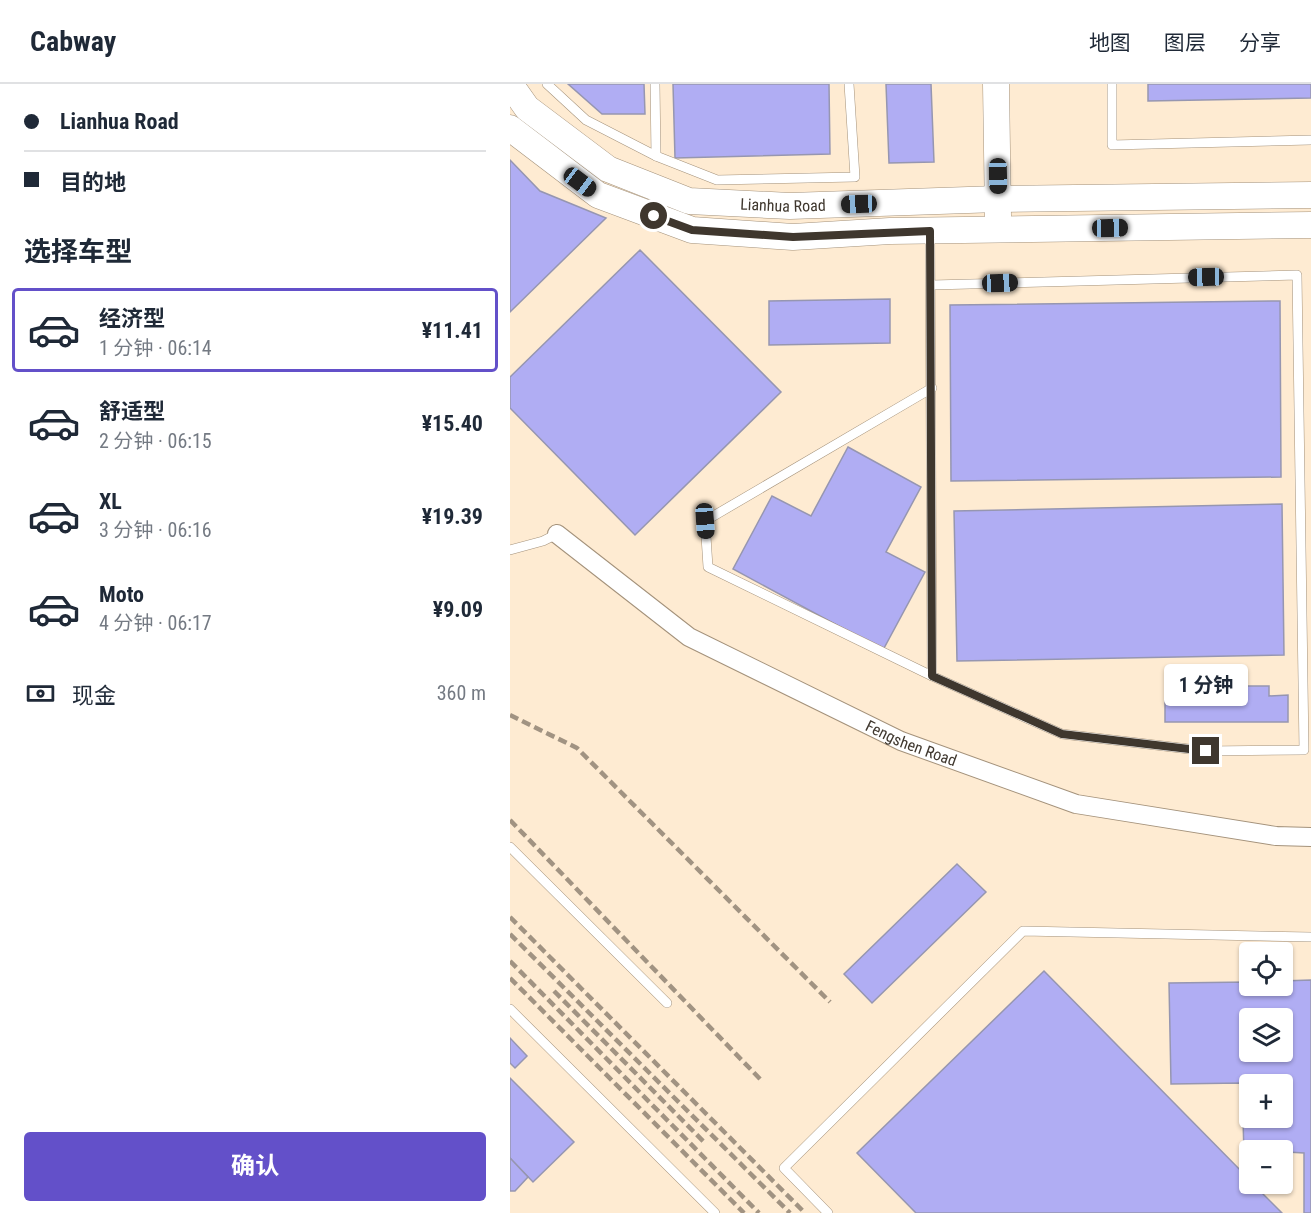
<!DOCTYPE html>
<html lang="zh">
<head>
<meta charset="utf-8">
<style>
	body { margin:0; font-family:"Roboto Condensed","Noto Sans SC",sans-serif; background:#f2f2f3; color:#1f2937; height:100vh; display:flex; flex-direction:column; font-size:22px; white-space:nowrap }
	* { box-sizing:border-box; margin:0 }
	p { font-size:20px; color:#747a83 }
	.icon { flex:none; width:33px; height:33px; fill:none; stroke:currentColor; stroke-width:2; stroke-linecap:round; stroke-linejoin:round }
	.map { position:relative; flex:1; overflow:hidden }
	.side { display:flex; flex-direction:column; background:#fff; width:510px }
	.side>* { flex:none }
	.top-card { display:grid; align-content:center; height:132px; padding:0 24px; background:#fff }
	.controls { position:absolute; left:729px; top:858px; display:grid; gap:12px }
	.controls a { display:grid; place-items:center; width:54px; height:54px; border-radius:6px; background:#fff; box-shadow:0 2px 4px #0004; font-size:30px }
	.end { position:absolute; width:27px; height:27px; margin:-14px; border:8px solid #3f372e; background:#fff; box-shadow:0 0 0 3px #fff }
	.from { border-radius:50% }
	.bubble { position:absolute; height:42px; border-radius:6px; background:#fff; box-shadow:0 2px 4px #0004; font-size:20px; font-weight:700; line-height:42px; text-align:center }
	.car { position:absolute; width:18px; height:36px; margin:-18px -9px; border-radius:8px; box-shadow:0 0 4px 2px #0007; background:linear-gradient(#222 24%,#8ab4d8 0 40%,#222 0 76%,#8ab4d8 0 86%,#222 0) }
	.top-card b { display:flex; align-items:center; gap:21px; height:57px; font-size:22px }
	.top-card b+b { border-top:2px solid #e0e1e3 }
	.top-card i { width:15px; height:15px; background:#1f2937 }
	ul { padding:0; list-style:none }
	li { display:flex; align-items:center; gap:18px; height:84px; margin:0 12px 9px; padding:0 12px; border:3px solid transparent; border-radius:6px }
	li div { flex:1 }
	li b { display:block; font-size:22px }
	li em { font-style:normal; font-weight:700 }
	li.on { border-color:#6350c9 }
	li>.icon { width:54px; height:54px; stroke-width:1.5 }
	h2 { padding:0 24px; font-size:27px; line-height:72px }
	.pay { display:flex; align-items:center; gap:15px; height:66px; padding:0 24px; font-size:22px }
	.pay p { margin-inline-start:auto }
	.action { display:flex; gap:12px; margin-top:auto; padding:12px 24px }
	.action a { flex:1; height:69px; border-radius:6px; background:#6350c9; color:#fff; font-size:24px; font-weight:700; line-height:69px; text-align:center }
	header { display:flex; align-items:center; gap:36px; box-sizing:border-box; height:84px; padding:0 30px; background:#fff; border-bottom:2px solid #e0e1e3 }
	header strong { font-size:28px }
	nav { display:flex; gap:33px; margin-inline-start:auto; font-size:21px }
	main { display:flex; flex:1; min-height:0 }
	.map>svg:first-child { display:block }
</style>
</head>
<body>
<header>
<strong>Cabway</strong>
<nav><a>地图</a><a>图层</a><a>分享</a></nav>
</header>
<main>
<section class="side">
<div class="top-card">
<b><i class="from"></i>Lianhua Road</b>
<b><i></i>目的地</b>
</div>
<h2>选择车型</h2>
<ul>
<li class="on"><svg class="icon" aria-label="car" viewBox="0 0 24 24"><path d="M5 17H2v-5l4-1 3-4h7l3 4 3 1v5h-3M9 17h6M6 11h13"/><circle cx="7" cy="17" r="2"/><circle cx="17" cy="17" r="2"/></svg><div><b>经济型</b><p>1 分钟 · 06:14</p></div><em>¥11.41</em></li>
<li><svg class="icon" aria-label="car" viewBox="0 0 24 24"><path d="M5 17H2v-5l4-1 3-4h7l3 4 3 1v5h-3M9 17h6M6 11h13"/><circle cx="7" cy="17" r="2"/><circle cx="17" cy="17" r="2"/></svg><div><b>舒适型</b><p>2 分钟 · 06:15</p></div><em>¥15.40</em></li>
<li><svg class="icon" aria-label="car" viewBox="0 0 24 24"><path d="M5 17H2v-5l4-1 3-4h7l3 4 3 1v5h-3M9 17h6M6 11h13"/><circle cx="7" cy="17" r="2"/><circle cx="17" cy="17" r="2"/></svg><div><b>XL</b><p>3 分钟 · 06:16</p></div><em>¥19.39</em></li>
<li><svg class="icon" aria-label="car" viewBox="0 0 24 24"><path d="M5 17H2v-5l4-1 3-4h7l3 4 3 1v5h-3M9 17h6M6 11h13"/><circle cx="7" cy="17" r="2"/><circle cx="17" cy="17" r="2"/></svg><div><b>Moto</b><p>4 分钟 · 06:17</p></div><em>¥9.09</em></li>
</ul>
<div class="pay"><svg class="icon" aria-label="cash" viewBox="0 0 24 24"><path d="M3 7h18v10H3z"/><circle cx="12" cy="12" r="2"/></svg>现金<p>360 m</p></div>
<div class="action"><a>确认</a></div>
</section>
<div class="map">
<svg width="801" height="1129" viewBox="0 0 801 1129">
	<rect width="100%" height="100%" fill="#feebd2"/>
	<g fill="#b0adf3" stroke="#9696b0" stroke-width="1.5" fill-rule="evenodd">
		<path d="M58,0H134L135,30H92Z"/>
		<path d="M163,0H319L320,70L165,74Z"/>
		<path d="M376,0H421L424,78L379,79Z"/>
		<path d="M638,0H801V14L638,17Z"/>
		<path d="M0,76L30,107L96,134L0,228Z"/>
		<path d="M130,166L271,308L125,451L0,324V293Z"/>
		<path d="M380,215V259L259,261V217Z"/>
		<path d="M770,217L771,393L441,397L440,221Z"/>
		<path d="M338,363L411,403L376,468L415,488L373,566L223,485L262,412L301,432Z"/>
		<path d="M772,420L774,571L447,577L444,427Z"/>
		<path d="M677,602H759V612L778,611V638H655V612L677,611Z"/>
		<path d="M447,780L476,808L362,919L334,890Z"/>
		<path d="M534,887L740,1096V1100H743L772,1129H406L347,1069Z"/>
		<path d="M801,896V1129H794V1069L740,1066V1070H734L732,999L661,1000L659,899L740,898V902H772V897ZM740,934H772V968H740ZM740,1000H772V1034H740Z"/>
		<path d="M0,954L17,972L5,984L0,979Z"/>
		<path d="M0,994L64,1058L23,1098L0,1074Z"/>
		<path d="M0,1074L18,1093L5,1107H0Z"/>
	</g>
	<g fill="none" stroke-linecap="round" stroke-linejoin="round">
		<g stroke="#a4927b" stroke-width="10">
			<g id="lane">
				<path d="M37,0L76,36L146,72L207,96L345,93L339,0"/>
				<path d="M145,0L146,72"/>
				<path d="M602,0V61L801,56"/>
				<path d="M420,149L422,592L552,650L696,667L794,666L787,191L422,201"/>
				<path d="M0,466L33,457L47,450"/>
				<path d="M422,592L198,483L195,437L422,304"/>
				<path d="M0,763L157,919"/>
				<path d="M0,925L205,1129"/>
				<path d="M318,1129L274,1084L513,847L801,853"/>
			</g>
		</g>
		<g stroke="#a4927b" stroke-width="20">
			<g id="street">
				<path id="s1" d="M47,450L179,553L391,657L566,720L766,752L801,753"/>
			</g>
		</g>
		<g stroke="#a4927b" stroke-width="27">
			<g id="secondary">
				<path id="s2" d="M0,0L17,24L98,85L179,117L280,122L488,115L801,111"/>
				<path d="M486,0L488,132"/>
				<path d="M0,44L88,111L182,146L283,153L380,147L801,141"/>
			</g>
		</g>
		<use href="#lane" stroke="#fff" stroke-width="9"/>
		<use href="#street" stroke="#fff" stroke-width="18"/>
		<use href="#secondary" stroke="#fff" stroke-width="26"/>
		<g stroke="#a19382" stroke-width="4.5" stroke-dasharray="9 4.5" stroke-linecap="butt">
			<path d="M0,631L67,664L320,918"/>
			<path d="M0,736L251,996"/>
			<path d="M0,833L295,1129"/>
			<path d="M0,850L280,1129"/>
			<path d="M0,877L249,1129"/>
			<path d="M0,894L234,1129"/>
			<path d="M44,907L196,1060"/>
		</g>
	</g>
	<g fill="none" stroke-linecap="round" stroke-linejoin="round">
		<path stroke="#3f372e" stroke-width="8" d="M144,132L182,146L283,153L420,147L422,592L552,650L696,667"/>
	</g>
	<g text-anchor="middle" stroke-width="6" stroke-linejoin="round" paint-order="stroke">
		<g font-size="16" fill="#3f372e" stroke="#fff">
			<text dy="6" stroke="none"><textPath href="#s2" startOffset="312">Lianhua Road</textPath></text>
			<text dy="6" stroke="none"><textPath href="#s1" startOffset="414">Fengshen Road</textPath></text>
		</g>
	</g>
</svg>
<div class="controls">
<a><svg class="icon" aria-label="locate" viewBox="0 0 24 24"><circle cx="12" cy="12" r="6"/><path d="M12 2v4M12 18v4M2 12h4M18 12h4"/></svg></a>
<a><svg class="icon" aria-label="layers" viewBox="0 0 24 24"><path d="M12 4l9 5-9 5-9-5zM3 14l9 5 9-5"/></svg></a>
<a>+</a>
<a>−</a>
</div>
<i class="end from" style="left:144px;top:132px"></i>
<i class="end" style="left:696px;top:667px"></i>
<div class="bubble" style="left:654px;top:580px;width:84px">1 分钟</div>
<i class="car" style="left:488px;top:92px;rotate:179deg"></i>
<i class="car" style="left:70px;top:98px;rotate:127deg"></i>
<i class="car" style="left:349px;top:120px;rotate:268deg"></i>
<i class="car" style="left:600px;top:144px;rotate:89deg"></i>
<i class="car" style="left:696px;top:193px;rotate:269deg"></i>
<i class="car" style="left:490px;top:199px;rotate:88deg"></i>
<i class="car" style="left:195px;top:437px;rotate:176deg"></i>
</div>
</main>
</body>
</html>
